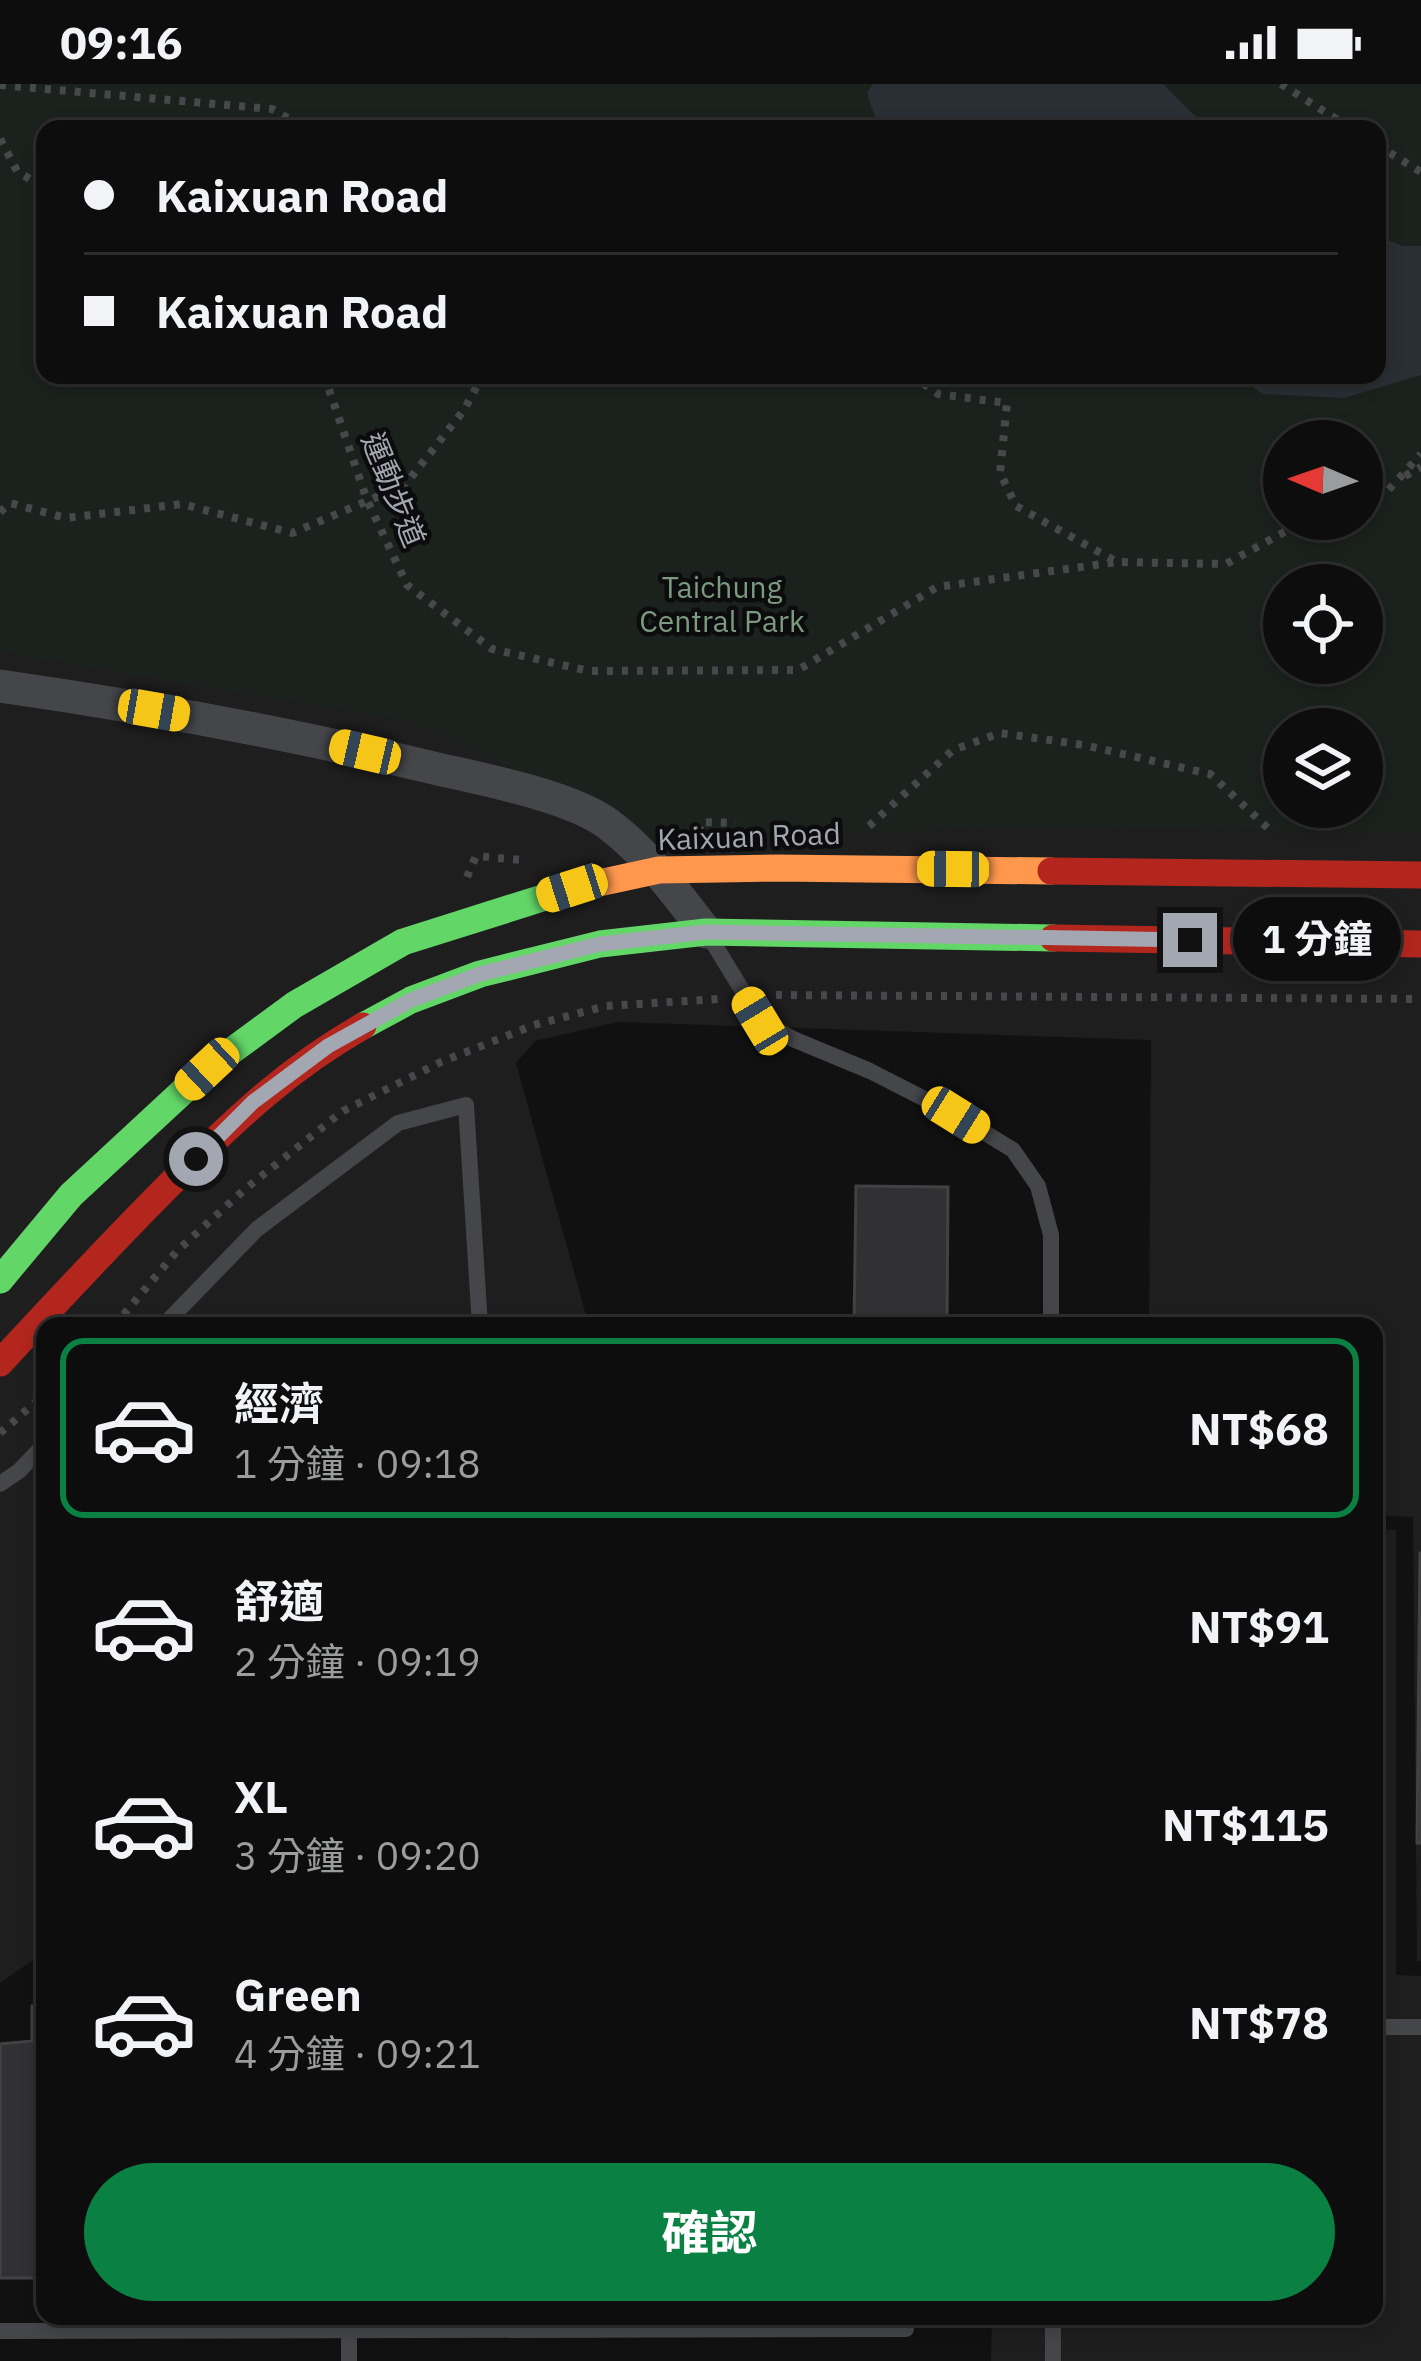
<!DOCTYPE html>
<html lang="zh-TW">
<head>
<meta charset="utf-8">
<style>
	body { margin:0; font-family:"IBM Plex Sans","Noto Sans TC",sans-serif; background:#1b1b1b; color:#f1f3f6; height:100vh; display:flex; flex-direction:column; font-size:45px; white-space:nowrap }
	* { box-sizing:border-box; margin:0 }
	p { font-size:39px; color:#9a9c9d }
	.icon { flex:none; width:66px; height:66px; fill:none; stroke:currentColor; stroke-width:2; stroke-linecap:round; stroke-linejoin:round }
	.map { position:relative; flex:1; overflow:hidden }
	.details { position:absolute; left:36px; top:1233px; width:1347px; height:1008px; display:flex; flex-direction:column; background:#0d0d0d; border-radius:24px; box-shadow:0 6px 18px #0003,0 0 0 3px #2d2d2e }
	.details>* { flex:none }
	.guide { position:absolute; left:36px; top:36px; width:1350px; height:264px; border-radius:24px; box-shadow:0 6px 18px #0003,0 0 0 3px #2d2d2e; display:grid; align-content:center; height:264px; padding:0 48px; background:#0d0d0d }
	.needle { width:78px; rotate:272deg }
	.controls { position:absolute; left:1263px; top:336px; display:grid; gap:24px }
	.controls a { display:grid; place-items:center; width:120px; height:120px; border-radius:50%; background:#0d0d0d; box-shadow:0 6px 18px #0003,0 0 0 3px #2d2d2e; font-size:60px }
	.end { position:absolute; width:54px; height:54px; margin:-27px; border:15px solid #a3a7b1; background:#111; box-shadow:0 0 0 6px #111 }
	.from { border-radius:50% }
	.bubble { position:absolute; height:84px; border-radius:42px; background:#0d0d0d; box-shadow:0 6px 18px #0003,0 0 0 3px #2d2d2e; font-size:39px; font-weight:700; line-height:84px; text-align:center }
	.car { position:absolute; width:36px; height:72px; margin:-36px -18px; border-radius:15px; box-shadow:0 0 9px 3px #0007; background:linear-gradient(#f5c518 24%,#345 0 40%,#f5c518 0 76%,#345 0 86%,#f5c518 0) }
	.guide b { display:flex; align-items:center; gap:42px; height:114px; font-size:45px }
	.guide b+b { border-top:3px solid #2d2d2e }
	.guide i { width:30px; height:30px; background:#f1f3f6 }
	ul { padding:21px 0 0; list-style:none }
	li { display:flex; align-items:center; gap:36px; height:180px; margin:0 24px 18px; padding:0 24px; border:6px solid transparent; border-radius:24px }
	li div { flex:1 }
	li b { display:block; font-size:45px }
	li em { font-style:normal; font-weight:700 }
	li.on { border-color:#0b8043 }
	li>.icon { width:108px; height:108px; stroke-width:1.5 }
	.button { display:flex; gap:24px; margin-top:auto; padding:24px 48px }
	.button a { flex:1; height:138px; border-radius:72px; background:#0b8043; color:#fff; font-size:48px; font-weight:700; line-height:138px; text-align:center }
	.status { display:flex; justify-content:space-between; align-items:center; height:84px; padding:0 60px; background:#0d0d0d; direction:ltr }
	.status svg { height:33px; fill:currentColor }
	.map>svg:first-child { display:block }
</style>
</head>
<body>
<div class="status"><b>09:16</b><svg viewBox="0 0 49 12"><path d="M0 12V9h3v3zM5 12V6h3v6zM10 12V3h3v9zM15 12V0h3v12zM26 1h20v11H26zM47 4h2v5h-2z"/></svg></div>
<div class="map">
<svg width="1421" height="2277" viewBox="0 0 1421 2277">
	<rect width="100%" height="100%" fill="#111"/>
	<g fill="#1e1e1f" fill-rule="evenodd">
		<path d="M0,0H1421V1877H1417L1413,1433L1374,1431V1242H1149L1151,956L618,938L535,957L516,979L589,1242H45V1868L0,1899ZM45,45H1377V291H45ZM1284,357H1362V435H1284ZM1284,501H1362V579H1284ZM1284,645H1362V723H1284Z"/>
		<path d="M1374,1445L1396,1446V1891L1421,1892V2277H991L992,2232H1374Z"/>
	</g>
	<path fill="#1b211c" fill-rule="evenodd" d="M0,0H1421V749L1028,744L649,754L611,731L412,638L0,568ZM45,45H1377V291H45ZM1284,357H1362V435H1284ZM1284,501H1362V579H1284ZM1284,645H1362V723H1284Z"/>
	<g fill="#292f35">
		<path d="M873,0H1163L1208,45H879L867,9Z"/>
		<path d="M1377,151L1402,162H1421V291L1344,314L1263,310L1234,291H1377Z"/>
	</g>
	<g fill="#313133" stroke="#414244" stroke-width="3">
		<path d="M856,1102L948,1103L947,1242H854Z"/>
		<path d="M1420,1469H1421V1759H1417Z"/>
		<path d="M32,1922H45V2194H0V1960L32,1957Z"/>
	</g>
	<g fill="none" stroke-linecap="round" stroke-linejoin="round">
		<g stroke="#47484b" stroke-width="8" stroke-dasharray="6 9" stroke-linecap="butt">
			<path d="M1281,0L1352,45"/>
			<path d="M0,1L272,25L307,45"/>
			<path d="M0,55L17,87L45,105"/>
			<path d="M1377,61L1421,88"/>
			<path d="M324,291L367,416L407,501L492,565L589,587L798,586L937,503L1117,478"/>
			<path d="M911,291L938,310L1007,319L1000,389L1016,422L1117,478L1226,480L1308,435"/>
			<path d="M1405,392L1421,383"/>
			<path d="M1362,416L1383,412L1421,370"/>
			<path d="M0,428L10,419L66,434L182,420L292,449L405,401L464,326L483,291"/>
			<path d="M869,742L953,666L1000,649L1084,661L1210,690L1271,747"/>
			<path d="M699,748L701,738L736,739"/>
			<path d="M467,793L476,772L522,776"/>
			<path d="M776,911L1421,915"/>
			<path d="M114,1242L177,1167L244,1106L343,1027L441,978L534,941L606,922L719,915"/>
			<path d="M0,1349L45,1310"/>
		</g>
		<g stroke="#45464a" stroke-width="16">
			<path d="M709,852L761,937L793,955L870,987L956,1031L1013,1066L1038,1102L1051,1151V1242"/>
			<path d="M163,1242L257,1145L398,1039L466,1021L480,1242"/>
			<path d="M0,1400L19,1387L45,1360"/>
			<path d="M1374,1943H1421"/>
			<path d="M0,2247L906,2245"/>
			<path d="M349,2247V2277"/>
			<path d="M1053,2277V2232"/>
		</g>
		<path stroke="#45464a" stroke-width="33" d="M0,602C149,623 296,651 442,686C487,696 572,713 608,740C647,769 676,809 706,848"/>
		<g stroke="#63d668" stroke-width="27">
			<path d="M363,942L411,916L480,890L600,860L706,848L1053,854"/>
			<path d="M0,1196L71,1111L207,985L294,921L403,858L571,805"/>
		</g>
		<path stroke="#ff974d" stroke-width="27" d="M571,805L659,786L777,784L1051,787"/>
		<g stroke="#b3261e" stroke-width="27">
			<path d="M1051,787L1421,791"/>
			<path d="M1053,854L1421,860"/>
			<path d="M0,1279C58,1216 117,1153 178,1092C238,1033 289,984 363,942"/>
		</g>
	</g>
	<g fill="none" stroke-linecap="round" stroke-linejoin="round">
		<path stroke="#a3a7b1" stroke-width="15" d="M196,1075L253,1018L328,962L411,916L480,890L600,860L706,848L1190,856"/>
	</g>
	<g text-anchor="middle" stroke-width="9" stroke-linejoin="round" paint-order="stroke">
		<g font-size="30" fill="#a3a7b1" stroke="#0c0b0d">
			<text transform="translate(393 406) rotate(68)" y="10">運動步道</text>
			<text transform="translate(749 753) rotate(-2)" y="10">Kaixuan Road</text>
		</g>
		<g font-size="30" fill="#7c9a7f" stroke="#0c0b0d">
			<text x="722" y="514">Taichung<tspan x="722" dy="34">Central Park</tspan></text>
		</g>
	</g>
</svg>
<div class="controls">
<a><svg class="needle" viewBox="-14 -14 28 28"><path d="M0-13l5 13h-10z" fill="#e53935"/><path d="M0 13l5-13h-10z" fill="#9a9c9d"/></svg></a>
<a><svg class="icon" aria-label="locate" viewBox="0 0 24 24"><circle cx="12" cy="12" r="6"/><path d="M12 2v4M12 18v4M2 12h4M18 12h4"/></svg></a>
<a><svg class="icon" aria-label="layers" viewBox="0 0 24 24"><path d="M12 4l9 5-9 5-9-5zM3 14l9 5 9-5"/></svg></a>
</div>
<i class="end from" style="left:196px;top:1075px"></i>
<i class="end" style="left:1190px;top:856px"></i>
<div class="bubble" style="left:1233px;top:813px;width:168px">1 分鐘</div>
<i class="car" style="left:154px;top:626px;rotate:100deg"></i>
<i class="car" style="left:365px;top:668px;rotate:283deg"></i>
<i class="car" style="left:953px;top:785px;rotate:271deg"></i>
<i class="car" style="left:572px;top:804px;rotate:252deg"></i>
<i class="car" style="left:760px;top:937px;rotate:329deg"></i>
<i class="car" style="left:207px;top:985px;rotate:227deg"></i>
<i class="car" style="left:956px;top:1031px;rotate:122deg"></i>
<div class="guide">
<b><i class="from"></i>Kaixuan Road</b>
<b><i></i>Kaixuan Road</b>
</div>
<section class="details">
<ul>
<li class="on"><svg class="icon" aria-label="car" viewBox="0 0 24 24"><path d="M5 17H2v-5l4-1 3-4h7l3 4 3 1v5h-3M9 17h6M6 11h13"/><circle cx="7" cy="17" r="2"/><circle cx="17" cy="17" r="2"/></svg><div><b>經濟</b><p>1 分鐘 · 09:18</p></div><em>NT$68</em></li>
<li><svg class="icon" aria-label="car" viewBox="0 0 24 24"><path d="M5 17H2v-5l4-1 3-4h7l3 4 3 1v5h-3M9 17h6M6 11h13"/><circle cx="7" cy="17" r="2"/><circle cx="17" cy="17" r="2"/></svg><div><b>舒適</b><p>2 分鐘 · 09:19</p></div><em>NT$91</em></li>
<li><svg class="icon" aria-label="car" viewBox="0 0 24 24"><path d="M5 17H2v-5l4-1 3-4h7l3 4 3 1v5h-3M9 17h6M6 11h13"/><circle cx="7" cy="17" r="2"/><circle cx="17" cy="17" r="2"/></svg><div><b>XL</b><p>3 分鐘 · 09:20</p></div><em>NT$115</em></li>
<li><svg class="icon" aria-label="car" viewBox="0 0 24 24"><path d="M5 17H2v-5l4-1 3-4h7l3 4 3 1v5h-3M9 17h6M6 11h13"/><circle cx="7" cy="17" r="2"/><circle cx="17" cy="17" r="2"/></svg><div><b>Green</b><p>4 分鐘 · 09:21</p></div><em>NT$78</em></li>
</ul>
<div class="button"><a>確認</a></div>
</section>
</div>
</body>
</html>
